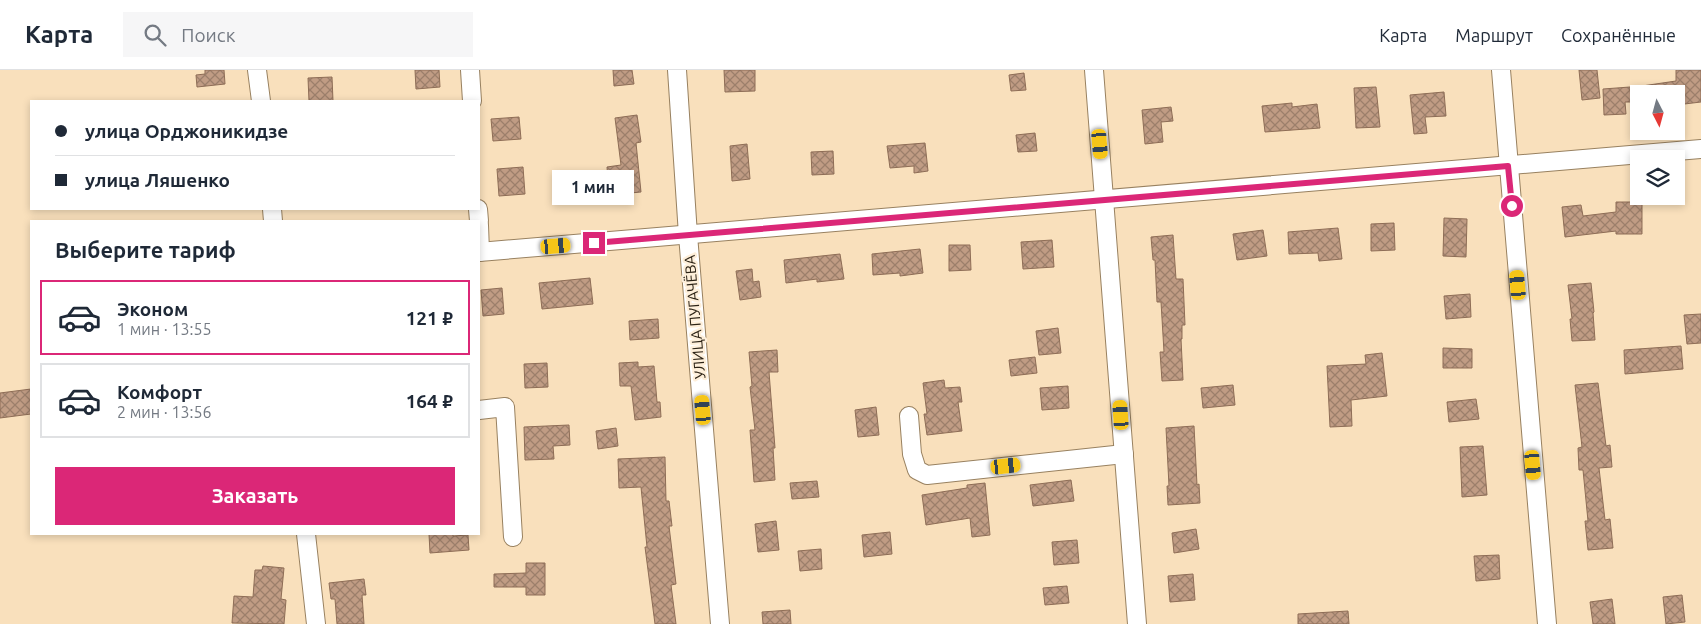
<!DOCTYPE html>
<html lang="ru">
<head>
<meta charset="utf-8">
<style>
	body { margin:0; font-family:Ubuntu,sans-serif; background:#f6f6f7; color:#1f2937; height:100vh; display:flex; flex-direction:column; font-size:19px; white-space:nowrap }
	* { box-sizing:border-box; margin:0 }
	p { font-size:16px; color:#747a83 }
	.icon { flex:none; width:28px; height:28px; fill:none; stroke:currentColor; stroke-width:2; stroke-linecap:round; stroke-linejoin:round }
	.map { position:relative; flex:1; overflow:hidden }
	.details { position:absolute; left:30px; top:150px; width:450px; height:315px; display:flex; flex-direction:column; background:#fff; border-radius:0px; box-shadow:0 2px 8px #0003 }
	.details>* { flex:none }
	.guide { position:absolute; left:30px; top:30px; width:450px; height:110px; border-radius:0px; box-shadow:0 2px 8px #0003; display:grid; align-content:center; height:110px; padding:0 25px; background:#fff }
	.needle { width:32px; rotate:174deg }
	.fabs { position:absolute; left:1630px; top:15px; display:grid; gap:10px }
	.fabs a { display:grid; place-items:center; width:55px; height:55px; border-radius:0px; background:#fff; box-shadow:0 2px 8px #0003; font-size:25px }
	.end { position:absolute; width:22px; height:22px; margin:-11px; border:6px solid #db2777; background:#fff; box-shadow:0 0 0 2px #fff }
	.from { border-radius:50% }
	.bubble { position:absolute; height:35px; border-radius:0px; background:#fff; box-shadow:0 2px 8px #0003; font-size:16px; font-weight:600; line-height:35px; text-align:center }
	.car { position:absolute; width:15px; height:30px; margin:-15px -8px; border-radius:6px; box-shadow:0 0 4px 1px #0007; background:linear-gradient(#f5c518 24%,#345 0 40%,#f5c518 0 76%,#345 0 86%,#f5c518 0) }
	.guide b { display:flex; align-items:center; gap:18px; height:48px; font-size:19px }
	.guide b+b { border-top:1px solid #e0e1e3 }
	.guide i { width:12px; height:12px; background:#1f2937 }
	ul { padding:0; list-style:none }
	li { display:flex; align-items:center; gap:15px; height:75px; margin:0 10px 8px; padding:0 15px; border:2px solid #e0e1e3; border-radius:0px }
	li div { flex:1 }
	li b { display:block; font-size:19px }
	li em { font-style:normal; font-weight:600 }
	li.on { border-color:#db2777 }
	li>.icon { width:45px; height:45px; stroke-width:1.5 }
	h2 { padding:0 25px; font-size:22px; line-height:60px }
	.button { display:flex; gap:10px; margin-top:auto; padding:10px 25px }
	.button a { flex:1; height:58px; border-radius:0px; background:#db2777; color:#fff; font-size:20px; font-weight:600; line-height:58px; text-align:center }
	header { display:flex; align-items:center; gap:30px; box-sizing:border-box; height:70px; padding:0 25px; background:#fff; border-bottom:1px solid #e0e1e3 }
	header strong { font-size:24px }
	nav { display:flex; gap:28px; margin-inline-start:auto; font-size:18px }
	.search { width:350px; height:45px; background:#f6f6f7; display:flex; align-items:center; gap:12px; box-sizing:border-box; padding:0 18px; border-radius:0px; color:#747a83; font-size:19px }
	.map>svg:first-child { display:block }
</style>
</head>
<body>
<header>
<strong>Карта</strong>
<div class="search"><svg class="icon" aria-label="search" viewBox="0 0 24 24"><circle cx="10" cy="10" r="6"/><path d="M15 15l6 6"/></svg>Поиск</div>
<nav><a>Карта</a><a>Маршрут</a><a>Сохранённые</a></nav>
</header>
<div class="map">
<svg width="1701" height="554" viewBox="0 0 1701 554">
	<defs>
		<pattern id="building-cross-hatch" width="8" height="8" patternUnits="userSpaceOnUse" patternTransform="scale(1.25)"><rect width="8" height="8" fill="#c09c84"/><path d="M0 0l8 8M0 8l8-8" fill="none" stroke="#9c7f6b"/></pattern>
	</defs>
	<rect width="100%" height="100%" fill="#f9e0bc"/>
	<g fill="url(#building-cross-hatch)" stroke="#8e6d56">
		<path d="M205,0H224L225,14L197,17L196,5L205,4Z"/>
		<path d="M415,0H439L440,17L416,19Z"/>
		<path d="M613,0H632L634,14L614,16Z"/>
		<path d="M724,0H755V21L725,22Z"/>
		<path d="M1579,0H1597L1600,28L1582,30Z"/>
		<path d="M1676,0H1701V32L1676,35V24H1642V16L1676,11Z"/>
		<path d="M1024,3L1026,20L1011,21L1009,5Z"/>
		<path d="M332,7L333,31H309L308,8Z"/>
		<path d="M1376,17L1380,57L1356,58L1354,18Z"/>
		<path d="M1630,17L1631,32H1625L1626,44L1604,45L1603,19Z"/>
		<path d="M1444,22L1446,46L1425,47L1427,63L1414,64L1410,25Z"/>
		<path d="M1292,33V37L1317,34L1320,58L1265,62L1262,36Z"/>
		<path d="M1171,37L1173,51L1161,52L1163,72L1145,74L1142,40Z"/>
		<path d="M637,45L641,72L636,73L641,122L609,125L607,97L621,95L615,48Z"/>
		<path d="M519,47L521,69L493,71L491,49Z"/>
		<path d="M1035,63L1037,81L1018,82L1016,65Z"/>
		<path d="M925,73L928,101L914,103V96L890,98L887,76Z"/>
		<path d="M747,74L750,109L732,111L730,76Z"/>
		<path d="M833,81L834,104L812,105L811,82Z"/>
		<path d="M523,97L525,124L499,126L497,99Z"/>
		<path d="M1616,132H1642V164H1616V161L1565,167L1562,137L1581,135L1583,146L1616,142Z"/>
		<path d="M1444,148L1467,149L1466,187L1443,186Z"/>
		<path d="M1394,153L1395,180L1371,181V154Z"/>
		<path d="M1338,158L1342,189L1319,191L1318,183L1289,184L1288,162Z"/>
		<path d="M1263,160L1267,186L1237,190L1233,164Z"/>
		<path d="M1173,165L1176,209H1183L1185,255H1182V269H1181L1183,310L1162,311L1160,282H1164L1161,232H1157L1155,190H1153L1151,167Z"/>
		<path d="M1052,170L1054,197L1023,199L1021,172Z"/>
		<path d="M949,175H970L971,200L949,201Z"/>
		<path d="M920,179L923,203L900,206V203L873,205L872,184Z"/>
		<path d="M840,184L844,209L817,212V209L786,213L784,190Z"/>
		<path d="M752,199L753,212L759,211L761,227L740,230L736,201Z"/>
		<path d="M590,208L593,234L542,239L539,213Z"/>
		<path d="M1591,213L1594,242L1593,243L1595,270L1572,271L1570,249H1572L1568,215Z"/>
		<path d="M502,218L504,244L483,246L481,220Z"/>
		<path d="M1470,224L1471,247L1446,249L1444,226Z"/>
		<path d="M1701,244V273L1687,274L1684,245Z"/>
		<path d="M658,249L659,268L630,270L629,251Z"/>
		<path d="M1058,258L1061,283L1039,285L1036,261Z"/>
		<path d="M1681,276L1683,299L1625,304L1624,280Z"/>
		<path d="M1443,278L1472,279V298H1443Z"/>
		<path d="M777,280L778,302H769L775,378H773L775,410L754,412L750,360H755L750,317L752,316L749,282Z"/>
		<path d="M1382,283L1387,326L1351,330L1352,356L1330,357L1327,296L1366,294L1365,285Z"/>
		<path d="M1035,287L1037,303L1011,306L1009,290Z"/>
		<path d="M638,292V297L654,296L657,332H660L661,347L635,350L631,316H620L619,293Z"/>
		<path d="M547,293L548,317L525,318L524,294Z"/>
		<path d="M944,310L945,318L960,317L962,332H958L962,361L927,365L924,344H927L923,313Z"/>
		<path d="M1598,313L1606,376L1610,375L1612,397L1599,398L1605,450L1610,449L1613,478L1588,480L1585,451H1588L1583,400H1579L1578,378L1582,377L1575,315Z"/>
		<path d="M1233,315L1235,335L1203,338L1201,318Z"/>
		<path d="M1068,316L1069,338L1042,340L1040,318Z"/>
		<path d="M31,319V344L0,348V323Z"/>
		<path d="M1476,329L1479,349L1449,352L1447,332Z"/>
		<path d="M876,337L879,365L858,367L855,340Z"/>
		<path d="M569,355L570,375L553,376L554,389L525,390L524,357Z"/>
		<path d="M1194,356L1197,415L1199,414L1200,433L1168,435L1167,416H1169L1166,358Z"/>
		<path d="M616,358L618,376L598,379L596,361Z"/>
		<path d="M1483,376L1487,425L1462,427L1460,377Z"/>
		<path d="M665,387L666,431H669L672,456H669L676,514L671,515L676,554H655L645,477H647L641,417L619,418L618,389Z"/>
		<path d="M1071,410L1074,431L1033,436L1030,415Z"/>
		<path d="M817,411L819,427L792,429L790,413Z"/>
		<path d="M985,413L990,465L972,467L970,448L926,455L922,425L967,418V415Z"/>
		<path d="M776,451L779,480L758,482L755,454Z"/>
		<path d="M1196,459L1199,479L1174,483L1172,463Z"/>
		<path d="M890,462L892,484L864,487L862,465Z"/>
		<path d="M429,464H453V466L468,465L469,480L430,483Z"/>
		<path d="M1077,470L1079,493L1054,495L1052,472Z"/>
		<path d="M821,479L822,499L800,501L798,481Z"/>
		<path d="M1499,485L1500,509L1476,511L1474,486Z"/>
		<path d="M526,493H545V525H526V517H494V504L526,503Z"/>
		<path d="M263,496L284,498L281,529L286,530L284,554L232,553L234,526L253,527L255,500H262Z"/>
		<path d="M1193,504L1195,530L1170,532L1168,506Z"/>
		<path d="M364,509L366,525H362L364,554H337L335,529H331L329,513Z"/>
		<path d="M1067,516L1069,533L1045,535L1043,518Z"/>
		<path d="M1682,525L1685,552L1666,554L1663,527Z"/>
		<path d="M1612,529L1615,554H1593L1590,532Z"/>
		<path d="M790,540L791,554H763L762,542Z"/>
		<path d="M1348,541L1349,554H1298V544Z"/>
	</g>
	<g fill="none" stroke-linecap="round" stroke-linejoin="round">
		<g stroke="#988160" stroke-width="20">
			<g id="minor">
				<path d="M257,0L261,31"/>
				<path d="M470,0L472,31"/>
				<path d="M677,0L688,165L720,554"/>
				<path d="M1094,0L1137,554"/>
				<path d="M1501,0L1547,554"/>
				<path d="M272,139L273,151"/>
				<path d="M478,139L479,151"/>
				<path d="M479,155L480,182"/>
				<path d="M479,182L1701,79"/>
				<path d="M479,340L505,337L513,467"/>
				<path d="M909,346L912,384L917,400L927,405L1124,384"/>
				<path d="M306,464L316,554"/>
			</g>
		</g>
		<use href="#minor" stroke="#fff" stroke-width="18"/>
	</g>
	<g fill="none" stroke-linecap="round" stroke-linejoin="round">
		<path stroke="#db2777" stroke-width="6" d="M594,173L1508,96L1512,136"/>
	</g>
	<g text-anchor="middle" stroke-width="4.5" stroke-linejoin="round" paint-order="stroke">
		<g font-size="15" fill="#2c2316" stroke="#feefda">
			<text transform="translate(695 247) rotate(-95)" y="5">УЛИЦА ПУГАЧЁВА</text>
		</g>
	</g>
</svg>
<div class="fabs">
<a><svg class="needle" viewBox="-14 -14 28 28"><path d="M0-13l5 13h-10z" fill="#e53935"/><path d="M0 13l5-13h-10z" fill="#747a83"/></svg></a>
<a><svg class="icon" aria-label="layers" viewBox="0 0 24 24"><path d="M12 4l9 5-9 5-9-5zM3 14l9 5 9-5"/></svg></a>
</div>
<i class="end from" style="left:1512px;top:136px"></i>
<i class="end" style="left:594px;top:173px"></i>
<div class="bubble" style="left:552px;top:100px;width:82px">1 мин</div>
<i class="car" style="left:1100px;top:74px;rotate:175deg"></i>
<i class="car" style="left:556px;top:176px;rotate:85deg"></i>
<i class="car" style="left:1518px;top:215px;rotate:355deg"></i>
<i class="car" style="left:703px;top:340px;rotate:355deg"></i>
<i class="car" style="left:1121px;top:345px;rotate:356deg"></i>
<i class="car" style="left:1533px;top:395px;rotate:175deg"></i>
<i class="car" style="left:1006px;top:396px;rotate:84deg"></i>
<div class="guide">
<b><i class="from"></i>улица Орджоникидзе</b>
<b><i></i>улица Ляшенко</b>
</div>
<section class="details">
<h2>Выберите тариф</h2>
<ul>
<li class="on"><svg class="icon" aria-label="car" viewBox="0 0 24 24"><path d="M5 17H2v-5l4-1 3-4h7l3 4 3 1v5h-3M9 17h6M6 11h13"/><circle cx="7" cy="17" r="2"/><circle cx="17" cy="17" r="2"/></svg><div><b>Эконом</b><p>1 мин · 13:55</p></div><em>121 ₽</em></li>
<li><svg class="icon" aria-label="car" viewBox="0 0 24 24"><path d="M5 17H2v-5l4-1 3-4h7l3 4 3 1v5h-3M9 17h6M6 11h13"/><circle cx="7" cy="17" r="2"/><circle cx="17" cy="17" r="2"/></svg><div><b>Комфорт</b><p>2 мин · 13:56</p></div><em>164 ₽</em></li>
</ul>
<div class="button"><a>Заказать</a></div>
</section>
</div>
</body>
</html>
